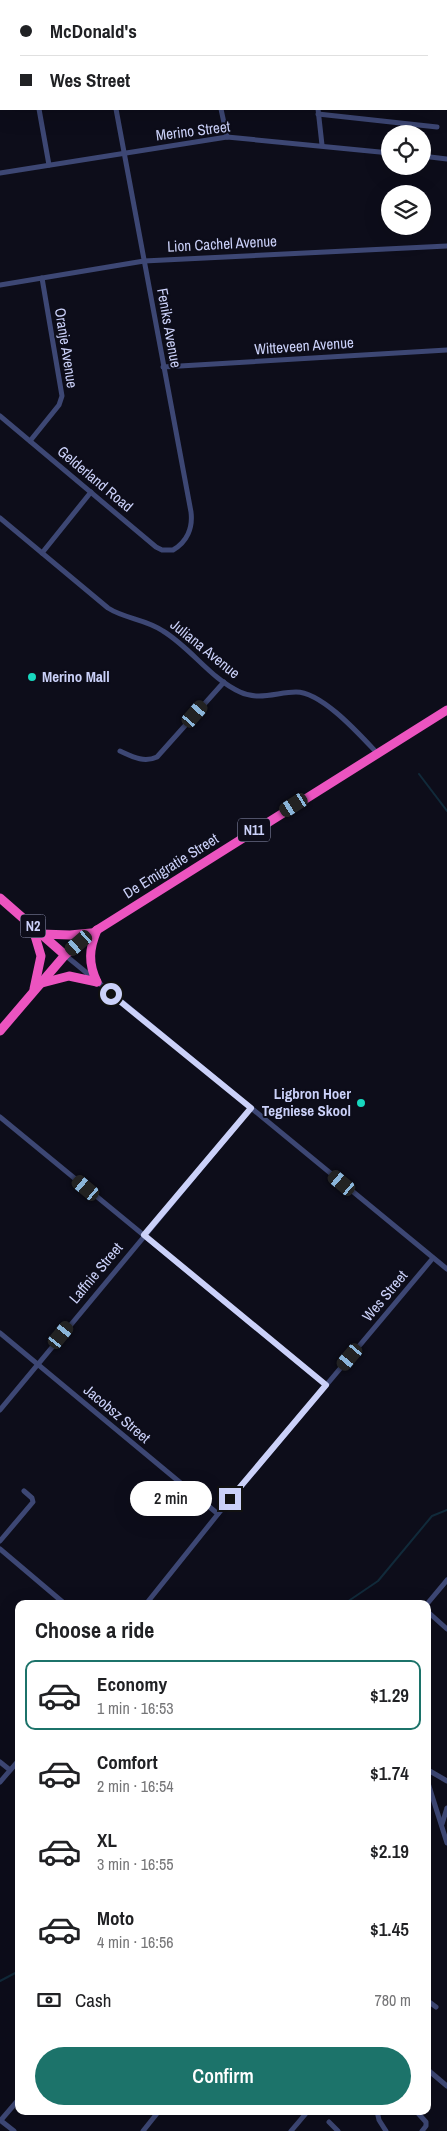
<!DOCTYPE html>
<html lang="en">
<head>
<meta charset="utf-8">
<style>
	body { margin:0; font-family:"Archivo Narrow",sans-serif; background:#f2f2f2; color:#202124; height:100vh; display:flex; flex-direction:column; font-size:19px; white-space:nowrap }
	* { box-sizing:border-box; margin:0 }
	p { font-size:16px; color:#757577 }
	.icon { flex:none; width:28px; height:28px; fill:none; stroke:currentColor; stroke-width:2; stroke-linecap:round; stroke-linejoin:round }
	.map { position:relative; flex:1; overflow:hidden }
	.drawer { position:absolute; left:15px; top:1600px; width:416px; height:515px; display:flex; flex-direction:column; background:#fff; border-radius:10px; box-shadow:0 5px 20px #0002 }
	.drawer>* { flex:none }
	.hud { position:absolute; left:0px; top:0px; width:448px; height:110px; box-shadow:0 5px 20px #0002; display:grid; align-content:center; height:110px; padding:0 20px; background:#fff }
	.tools { position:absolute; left:381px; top:125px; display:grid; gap:10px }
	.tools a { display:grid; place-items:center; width:50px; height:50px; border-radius:50%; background:#fff; box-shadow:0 5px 20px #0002; font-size:25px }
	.end { position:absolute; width:22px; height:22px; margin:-11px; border:6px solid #cbd1f9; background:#111; box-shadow:0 0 0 2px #111 }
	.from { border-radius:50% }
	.bubble { position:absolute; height:35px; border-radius:18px; background:#fff; box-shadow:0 5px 20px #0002; font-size:16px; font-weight:600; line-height:35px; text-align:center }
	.car { position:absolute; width:15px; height:30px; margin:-15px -8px; border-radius:6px; box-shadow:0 0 4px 1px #0007; background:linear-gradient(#222 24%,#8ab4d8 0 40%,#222 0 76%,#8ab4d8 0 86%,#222 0) }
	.hud b { display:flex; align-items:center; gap:18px; height:48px; font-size:19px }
	.hud b+b { border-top:1px solid #e0e0e0 }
	.hud i { width:12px; height:12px; background:#202124 }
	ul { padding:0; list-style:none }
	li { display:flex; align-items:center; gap:15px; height:70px; margin:0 10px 8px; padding:0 10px; border:2px solid transparent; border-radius:10px }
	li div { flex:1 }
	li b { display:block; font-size:19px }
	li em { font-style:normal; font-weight:600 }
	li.selected { border-color:#1c736a }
	li>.icon { width:45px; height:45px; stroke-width:1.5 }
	h2 { padding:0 20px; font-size:22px; line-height:60px }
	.pay { display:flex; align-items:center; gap:12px; height:55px; padding:0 20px; font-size:19px }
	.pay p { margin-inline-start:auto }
	.cta { display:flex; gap:10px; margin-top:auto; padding:10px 20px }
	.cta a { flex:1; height:58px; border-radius:30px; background:#1c736a; color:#fff; font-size:20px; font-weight:600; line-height:58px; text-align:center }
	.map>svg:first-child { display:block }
</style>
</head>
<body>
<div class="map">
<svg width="447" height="2131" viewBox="0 0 447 2131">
	<rect width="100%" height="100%" fill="#0d0d1a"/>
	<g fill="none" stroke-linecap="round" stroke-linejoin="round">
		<g stroke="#112a3a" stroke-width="2">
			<path d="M419,774L447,811"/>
			<path d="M344,1604L378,1581L432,1516L447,1510"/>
			<path d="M0,1981L19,1971"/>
		</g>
		<g stroke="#3d4774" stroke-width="5">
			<path d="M95,0V1"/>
			<path d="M203,0V1"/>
			<path d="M306,0V1"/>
			<path d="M39,109L49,165"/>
			<path d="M221,109L227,137"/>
			<path d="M318,109L322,145"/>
			<path d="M318,114L437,127"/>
			<path d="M422,156L447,159"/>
			<path d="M0,173L227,137L390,153"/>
			<path d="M0,285L144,261L447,246"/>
			<path d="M163,367L447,350"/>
			<path d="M0,416L156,547L162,550H173C187,542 193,528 191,512L116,109"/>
			<path d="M30,441L59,405L62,396L42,278"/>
			<path d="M0,518L108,608C125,619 146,619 163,631C191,648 211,679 240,692C259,701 278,692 296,692C322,692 360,735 377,753"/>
			<path d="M42,553L91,492"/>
			<path d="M120,751C133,757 144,763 157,757L224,682"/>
			<path d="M65,955L447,1269"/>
			<path d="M0,1117L326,1385"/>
			<path d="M0,1333L218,1514"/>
			<path d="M0,1410L251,1108"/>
			<path d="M0,1541L33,1502L32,1498L24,1491"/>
			<path d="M0,1549L65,1604"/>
			<path d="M146,1604L218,1514L433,1258"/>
			<path d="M427,1604L447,1580"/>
			<path d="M428,1612L447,1629"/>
			<path d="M0,1762L10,1770"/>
			<path d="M428,1770L447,1781"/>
			<path d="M0,1782L19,1760"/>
			<path d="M428,1783L447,1843"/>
			<path d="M442,1824L447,1808"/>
			<path d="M428,2001L436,2007"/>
			<path d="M428,2070L447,2086"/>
			<path d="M377,2111L379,2120L386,2131"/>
			<path d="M416,2111L426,2122V2126L422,2131"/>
			<path d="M0,2120L14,2131"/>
			<path d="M1,2120L19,2099"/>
			<path d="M329,2122L338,2131"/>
			<path d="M143,2131L159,2111"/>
			<path d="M291,2131L308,2111"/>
		</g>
		<g stroke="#ec54c0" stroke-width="9">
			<path d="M0,898L65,955"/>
			<path d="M33,929L41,956L34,989"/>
			<path d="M97,930C89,949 88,963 97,982"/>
			<path d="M41,934L70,935L91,933"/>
			<path d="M42,983L69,976L97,982"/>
			<path d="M0,1031L65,955L97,930L447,710"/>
		</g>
	</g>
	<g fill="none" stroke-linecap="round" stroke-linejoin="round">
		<path stroke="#cbd1f9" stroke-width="6" d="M111,994L251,1108L144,1235L326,1385L230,1499"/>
	</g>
	<g fill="#18d8bf" stroke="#0d0d1a" stroke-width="2">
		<circle cx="32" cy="677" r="5"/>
		<circle cx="361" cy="1103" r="5"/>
	</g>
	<g text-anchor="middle" stroke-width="4" stroke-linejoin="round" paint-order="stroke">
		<g fill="#0d0d1a" stroke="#9296b6" stroke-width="1">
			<rect x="238" y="818.5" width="32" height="23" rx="4"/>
			<rect x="20.5" y="914.5" width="25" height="23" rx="4"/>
		</g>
		<g font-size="14" font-weight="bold" fill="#cbd1f9">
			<text x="254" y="835">N11</text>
			<text x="33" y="931">N2</text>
		</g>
		<g font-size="15" fill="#cbd1f9" stroke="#0d0d1a">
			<text transform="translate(193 131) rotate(-7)" y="5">Merino Street</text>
			<text transform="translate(222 244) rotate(-3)" y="5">Lion Cachel Avenue</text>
			<text transform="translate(169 328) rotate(80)" y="5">Feniks Avenue</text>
			<text transform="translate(304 346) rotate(-4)" y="5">Witteveen Avenue</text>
			<text transform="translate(66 348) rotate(81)" y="5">Oranje Avenue</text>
			<text transform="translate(95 479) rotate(40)" y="5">Gelderland Road</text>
			<text transform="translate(205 649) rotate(39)" y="5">Juliana Avenue</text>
			<text transform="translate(171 866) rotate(-32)" y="5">De Emigratie Street</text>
			<text transform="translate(96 1273) rotate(-50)" y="5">Laffnie Street</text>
			<text transform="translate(385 1296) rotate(-50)" y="5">Wes Street</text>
			<text transform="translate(117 1414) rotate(40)" y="5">Jacobsz Street</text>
		</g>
		<g font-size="15" font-weight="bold" fill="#cbd1f9" stroke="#0d0d1a" text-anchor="start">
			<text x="42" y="682">Merino Mall</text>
			<text x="351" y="1099" text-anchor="end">Ligbron Hoer<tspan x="351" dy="17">Tegniese Skool</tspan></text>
		</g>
	</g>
</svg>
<div class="tools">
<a><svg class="icon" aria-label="locate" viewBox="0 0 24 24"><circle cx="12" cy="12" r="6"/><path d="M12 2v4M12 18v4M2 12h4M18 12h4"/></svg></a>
<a><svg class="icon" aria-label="layers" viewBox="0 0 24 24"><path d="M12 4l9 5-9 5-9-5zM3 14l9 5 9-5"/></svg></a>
</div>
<i class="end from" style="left:111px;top:994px"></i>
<i class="end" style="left:230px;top:1499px"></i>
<div class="bubble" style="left:130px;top:1481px;width:82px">2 min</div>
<i class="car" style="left:195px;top:714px;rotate:41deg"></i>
<i class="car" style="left:294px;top:805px;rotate:238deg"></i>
<i class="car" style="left:79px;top:943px;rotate:229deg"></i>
<i class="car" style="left:342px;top:1183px;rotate:310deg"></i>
<i class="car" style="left:86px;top:1188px;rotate:310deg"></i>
<i class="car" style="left:61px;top:1335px;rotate:39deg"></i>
<i class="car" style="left:350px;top:1357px;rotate:220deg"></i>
<div class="hud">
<b><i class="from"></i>McDonald's</b>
<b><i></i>Wes Street</b>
</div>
<section class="drawer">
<h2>Choose a ride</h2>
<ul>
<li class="selected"><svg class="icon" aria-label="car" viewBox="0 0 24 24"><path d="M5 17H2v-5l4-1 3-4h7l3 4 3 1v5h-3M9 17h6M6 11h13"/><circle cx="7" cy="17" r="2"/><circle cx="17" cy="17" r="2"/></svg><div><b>Economy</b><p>1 min · 16:53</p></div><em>$1.29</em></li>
<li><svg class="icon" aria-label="car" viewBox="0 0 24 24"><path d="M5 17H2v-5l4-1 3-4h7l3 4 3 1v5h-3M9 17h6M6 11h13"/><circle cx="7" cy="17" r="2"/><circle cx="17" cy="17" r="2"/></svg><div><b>Comfort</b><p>2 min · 16:54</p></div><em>$1.74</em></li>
<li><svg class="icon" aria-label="car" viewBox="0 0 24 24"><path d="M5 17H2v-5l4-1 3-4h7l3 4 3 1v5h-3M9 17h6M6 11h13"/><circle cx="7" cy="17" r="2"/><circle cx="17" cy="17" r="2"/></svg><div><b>XL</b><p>3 min · 16:55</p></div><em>$2.19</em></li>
<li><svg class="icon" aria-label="car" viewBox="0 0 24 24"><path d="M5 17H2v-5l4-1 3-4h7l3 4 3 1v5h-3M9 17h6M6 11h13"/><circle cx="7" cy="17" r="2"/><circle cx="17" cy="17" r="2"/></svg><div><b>Moto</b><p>4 min · 16:56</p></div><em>$1.45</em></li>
</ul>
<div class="pay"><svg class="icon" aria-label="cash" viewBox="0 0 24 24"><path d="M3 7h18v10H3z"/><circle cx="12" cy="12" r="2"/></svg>Cash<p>780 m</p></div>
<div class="cta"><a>Confirm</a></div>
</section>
</div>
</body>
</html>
